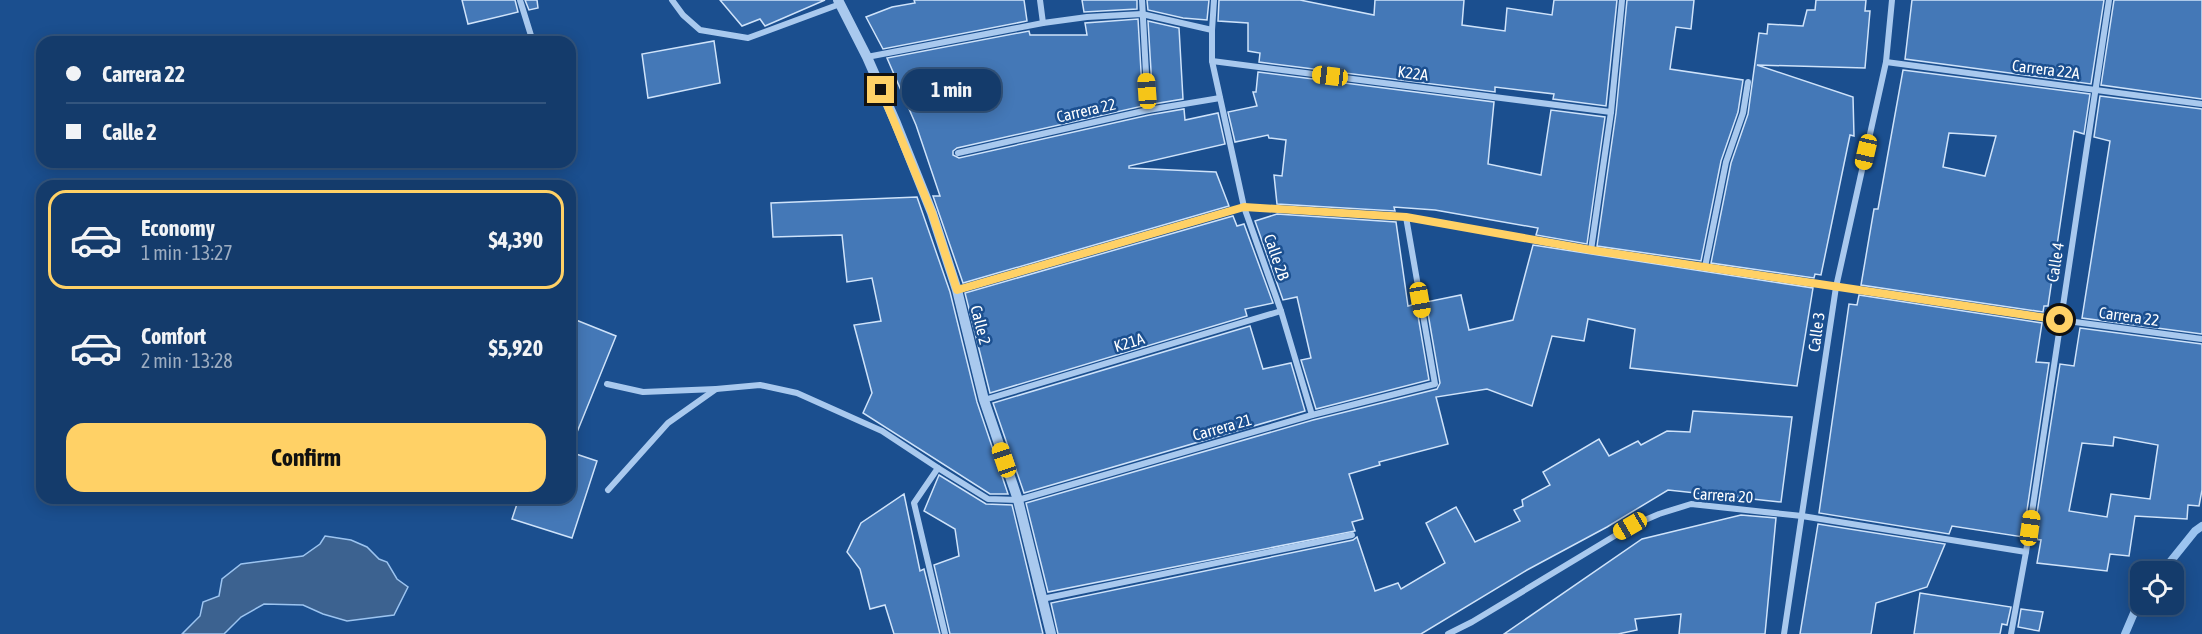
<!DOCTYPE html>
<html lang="en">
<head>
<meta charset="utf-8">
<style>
	body { margin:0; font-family:"Asap Condensed",sans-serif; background:#1d4271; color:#f1f3f6; height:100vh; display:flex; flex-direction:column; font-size:22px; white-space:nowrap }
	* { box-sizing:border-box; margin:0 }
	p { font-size:20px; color:#9dadc1 }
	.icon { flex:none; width:33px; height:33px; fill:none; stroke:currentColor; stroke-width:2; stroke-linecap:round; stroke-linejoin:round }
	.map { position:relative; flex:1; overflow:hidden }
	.panel { position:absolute; left:36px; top:180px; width:540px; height:324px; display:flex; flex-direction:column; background:#143b6b; border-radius:18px; box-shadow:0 3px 15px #0003,0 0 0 2px #33557e }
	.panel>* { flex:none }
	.banner { position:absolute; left:36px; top:36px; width:540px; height:132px; border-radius:18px; box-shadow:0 3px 15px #0003,0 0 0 2px #33557e; display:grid; align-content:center; height:132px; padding:0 30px; background:#143b6b }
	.tools { position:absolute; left:2130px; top:561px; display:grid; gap:12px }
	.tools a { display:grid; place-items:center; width:54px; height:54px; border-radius:12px; background:#143b6b; box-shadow:0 3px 15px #0003,0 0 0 2px #33557e; font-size:30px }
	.end { position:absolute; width:27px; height:27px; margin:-14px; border:8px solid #ffd166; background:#111; box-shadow:0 0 0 3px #111 }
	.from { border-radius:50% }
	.bubble { position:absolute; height:42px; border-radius:18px; background:#143b6b; box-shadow:0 3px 15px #0003,0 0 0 2px #33557e; font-size:20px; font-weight:700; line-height:42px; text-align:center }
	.car { position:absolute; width:18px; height:36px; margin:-18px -9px; border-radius:8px; box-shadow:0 0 4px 2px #0007; background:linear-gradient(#f5c518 24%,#345 0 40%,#f5c518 0 76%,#345 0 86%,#f5c518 0) }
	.banner b { display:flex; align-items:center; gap:21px; height:57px; font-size:22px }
	.banner b+b { border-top:2px solid #33557e }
	.banner i { width:15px; height:15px; background:#f1f3f6 }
	ul { padding:10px 0 0; list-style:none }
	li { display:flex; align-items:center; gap:18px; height:99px; margin:0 12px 9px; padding:0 18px; border:3px solid transparent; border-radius:18px }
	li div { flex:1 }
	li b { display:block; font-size:22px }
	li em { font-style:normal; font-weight:700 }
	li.on { border-color:#ffd166 }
	li>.icon { width:54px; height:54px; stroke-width:1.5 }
	.action { display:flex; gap:12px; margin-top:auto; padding:12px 30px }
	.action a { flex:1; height:69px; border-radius:18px; background:#ffd166; color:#111; font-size:24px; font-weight:700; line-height:69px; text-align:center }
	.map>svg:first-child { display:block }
</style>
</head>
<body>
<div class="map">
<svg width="2202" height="634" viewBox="0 0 2202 634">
	<rect width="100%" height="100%" fill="#1b4f8f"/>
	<path fill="#3c6290" stroke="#9cc4f0" stroke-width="1.5" d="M325,536L351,540L367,547L379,559L387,562L397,579L408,587L394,615L347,621L323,614L303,605L264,604L241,617L224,634H182L200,616L203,602L219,596L222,579L241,564L303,556L320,544Z"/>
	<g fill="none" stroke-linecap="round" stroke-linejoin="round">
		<g stroke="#9cc4f0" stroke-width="8">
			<path d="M2162,572L2195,531L2202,526"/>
			<path d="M2125,634L2140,599"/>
		</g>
	</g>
	<g fill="#4478b7" stroke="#cfe3fa" stroke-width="1.5" fill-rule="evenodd">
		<path d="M462,0H515L518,12L468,24Z"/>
		<path d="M525,0H537L538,8L529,10Z"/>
		<path d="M720,0H825L765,26L760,19L742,26Z"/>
		<path d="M914,0H1024L1027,21L883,49L866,17L892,7L915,3Z"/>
		<path d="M1082,0H1137V9L1084,12Z"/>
		<path d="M1147,0H1209L1207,20L1183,18L1148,10Z"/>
		<path d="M1219,0H1300L1374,15L1375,0H1464L1462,25L1505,31L1507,8L1552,15L1554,0H1617L1606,106L1553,99L1554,94L1495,87V92L1259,62L1260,53L1248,51V23L1218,21Z"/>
		<path d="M1627,0H1694L1691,29L1676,27L1670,69L1743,80L1738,112L1721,161L1701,261L1597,246L1616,113Z"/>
		<path d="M1816,0H1866L1865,11H1870L1865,68L1757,65L1853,97L1854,136L1850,135L1821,275L1815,274L1814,278L1711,263L1731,163L1748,114L1759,33L1767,34L1768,24L1803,26L1807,10H1815Z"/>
		<path d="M1912,0H2104L2091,84L1905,59Z"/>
		<path d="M2114,0H2202V99L2101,85Z"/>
		<path d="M1138,19L1143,106L957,148L953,151V155L959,158L1149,115L1184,109L1185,120L1218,113L1225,144L1129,166V168L1216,172L1229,206L963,283L933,196H940L916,125L887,58L1029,31L1030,35H1087L1085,23Z"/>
		<path d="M1148,21L1179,28L1183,99L1153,104Z"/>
		<path d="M714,41L720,83L648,98L642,54Z"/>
		<path d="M1903,70L2090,94L2084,134L2074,131L2048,306H2044L2043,312L1861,285L1874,209H1878ZM1949,133L1996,136L1985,176L1943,167Z"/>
		<path d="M1258,72L1494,102L1488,164L1541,175L1551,110L1605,117L1587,244L1536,235L1538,228L1435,210L1394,207L1395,211L1277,204L1274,175L1282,176L1286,140L1269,138L1268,135L1235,142L1228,112L1257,106L1253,92H1256Z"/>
		<path d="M2100,96L2202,109V334L2082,318L2110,141L2094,137Z"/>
		<path d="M917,197L950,292L977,402L1008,494H990L863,413L872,393L854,325L881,321L872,278L847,282L842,235L773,237L771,203Z"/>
		<path d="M1277,214L1396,222L1408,306L1416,304L1429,380L1316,409L1301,360L1311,358L1297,297L1283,300L1255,221Z"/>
		<path d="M1233,216L1237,226L1244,224L1273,303L1245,309L1247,316L990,393L965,293Z"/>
		<path d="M1533,245L1813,288L1797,386L1630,368L1635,329L1588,319L1584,341L1552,336L1532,406L1487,389L1436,397L1448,444L1379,462L1380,465L1349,474L1363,519L1352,522L1355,531L1048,592L1026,503L1313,420L1437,389L1440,383L1426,302L1461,295L1469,330L1513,320Z"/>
		<path d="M1859,295L2042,323L2036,362L2049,363L2023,537L1952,526L1949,534L1819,513L1849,304L1857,305Z"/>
		<path d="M576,320L616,336L571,447L570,335Z"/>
		<path d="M1250,326L1263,369L1291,363L1305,411L1024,493L993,403Z"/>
		<path d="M2080,328L2202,344V490L2199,506L2188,505L2187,519L2135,516L2129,556L2110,554L2107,571L2037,563L2041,540L2033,539L2060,364L2074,366ZM2114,437L2158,445L2150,499L2111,494L2107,517L2069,511L2082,443L2113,446Z"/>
		<path d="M1693,411L1792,417L1781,502L1668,490L1607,527L1527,570L1421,634H1058L1051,603L1353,540L1357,537L1375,591L1398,583L1401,589L1445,563L1426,523L1456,507L1475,542L1520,521L1514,510L1523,506L1522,500L1550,485L1543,472L1599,439L1609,456L1638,441L1641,445L1667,431L1690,432Z"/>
		<path d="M570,452L597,461L572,538L512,519L519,498H570Z"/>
		<path d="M939,475L986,504L1012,505L1043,634H950L934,565L959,556L955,529L924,511Z"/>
		<path d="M904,494L920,571L924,569L940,634H894L885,605L870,609L860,569L847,552L861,523Z"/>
		<path d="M1741,515L1776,518L1765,634H1679L1681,614L1635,619L1637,630L1618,634H1504L1642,539Z"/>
		<path d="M1818,524L1945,544L1927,587L1876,603L1871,634H1800Z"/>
		<path d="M1920,593L2011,607L2007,625L2002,624L2000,634H1914Z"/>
		<path d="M2021,609L2043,612L2039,631L2018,627Z"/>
	</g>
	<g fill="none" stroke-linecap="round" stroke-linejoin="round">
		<g stroke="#a9c9ee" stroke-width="6">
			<path d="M520,0L533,42"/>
			<path d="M672,0L683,15L700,30L748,38L840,4"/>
			<path d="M1040,0L1043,23"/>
			<path d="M1142,0L1148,110"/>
			<path d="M1214,0L1212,30V61L1244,207L1281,311L1312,415"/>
			<path d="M867,57L1043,23L1087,17L1142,14L1212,30"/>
			<path d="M1212,61L1611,112"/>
			<path d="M1886,62L2202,104"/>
			<path d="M958,153L1148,110L1220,98"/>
			<path d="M1591,250L1611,112L1622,0"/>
			<path d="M1705,267L1726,162L1743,113L1748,82"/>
			<path d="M957,290L1244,207L1406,217L1591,250L2060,320L2202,339"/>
			<path d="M607,384L643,392L716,389"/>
			<path d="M984,400L1281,311"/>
			<path d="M938,468L914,503L945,634"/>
			<path d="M608,490L668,423L716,389L760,385L797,393L882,431L938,468L988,499L1018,500L1312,415L1435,384L1406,217"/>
			<path d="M1042,599L1352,535"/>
			<path d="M1448,634L1472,622L1631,526L1659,514L1691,504L1802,516L2026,552"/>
			<path d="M1784,634L1836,287L1886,62L1892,0"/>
			<path d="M2011,634L2026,552L2109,0"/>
		</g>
		<path stroke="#a9c9ee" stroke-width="10" d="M838,0L867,57L896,123L932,213L957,290L984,400L1018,500L1051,634"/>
	</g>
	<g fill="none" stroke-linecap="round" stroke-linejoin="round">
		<path stroke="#ffd166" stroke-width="8" d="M881,90L932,213L957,290L1244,207L1406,217L1591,250L2060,320"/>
	</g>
	<g text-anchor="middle" stroke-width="5" stroke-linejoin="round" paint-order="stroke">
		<g font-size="16" fill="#fff" stroke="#1b4f8f">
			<text transform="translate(2046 69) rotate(7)" y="6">Carrera 22A</text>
			<text transform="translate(1413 73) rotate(7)" y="6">K22A</text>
			<text transform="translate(1086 110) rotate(-13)" y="6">Carrera 22</text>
			<text transform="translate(1277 257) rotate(71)" y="6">Calle 2B</text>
			<text transform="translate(2055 262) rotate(-81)" y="6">Calle 4</text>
			<text transform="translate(2129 316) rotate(8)" y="6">Carrera 22</text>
			<text transform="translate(981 325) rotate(76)" y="6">Calle 2</text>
			<text transform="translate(1816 332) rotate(-82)" y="6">Calle 3</text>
			<text transform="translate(1129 342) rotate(-17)" y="6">K21A</text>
			<text transform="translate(1222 427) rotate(-16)" y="6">Carrera 21</text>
			<text transform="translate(1723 495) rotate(4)" y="6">Carrera 20</text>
		</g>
	</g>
</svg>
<div class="tools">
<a><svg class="icon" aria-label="locate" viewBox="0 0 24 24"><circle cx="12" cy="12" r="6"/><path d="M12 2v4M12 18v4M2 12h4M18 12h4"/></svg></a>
</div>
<i class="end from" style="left:2060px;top:320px"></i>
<i class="end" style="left:881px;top:90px"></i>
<div class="bubble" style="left:902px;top:69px;width:99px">1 min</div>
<i class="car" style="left:1330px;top:76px;rotate:277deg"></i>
<i class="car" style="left:1147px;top:91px;rotate:356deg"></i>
<i class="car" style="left:1866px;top:152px;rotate:193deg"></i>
<i class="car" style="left:1420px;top:300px;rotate:170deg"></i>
<i class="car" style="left:1004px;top:460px;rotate:341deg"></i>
<i class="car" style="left:1630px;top:526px;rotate:240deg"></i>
<i class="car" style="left:2030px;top:528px;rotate:8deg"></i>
<div class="banner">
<b><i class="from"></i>Carrera 22</b>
<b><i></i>Calle 2</b>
</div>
<section class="panel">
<ul>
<li class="on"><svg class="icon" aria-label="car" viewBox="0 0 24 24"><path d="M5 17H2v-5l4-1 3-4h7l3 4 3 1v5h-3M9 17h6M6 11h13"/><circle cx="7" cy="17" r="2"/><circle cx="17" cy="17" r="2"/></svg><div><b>Economy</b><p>1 min · 13:27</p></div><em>$4,390</em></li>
<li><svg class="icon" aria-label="car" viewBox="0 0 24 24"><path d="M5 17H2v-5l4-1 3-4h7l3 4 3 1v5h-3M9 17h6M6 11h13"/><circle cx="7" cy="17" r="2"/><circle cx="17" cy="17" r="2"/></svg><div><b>Comfort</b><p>2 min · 13:28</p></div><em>$5,920</em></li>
</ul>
<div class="action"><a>Confirm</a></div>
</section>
</div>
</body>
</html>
